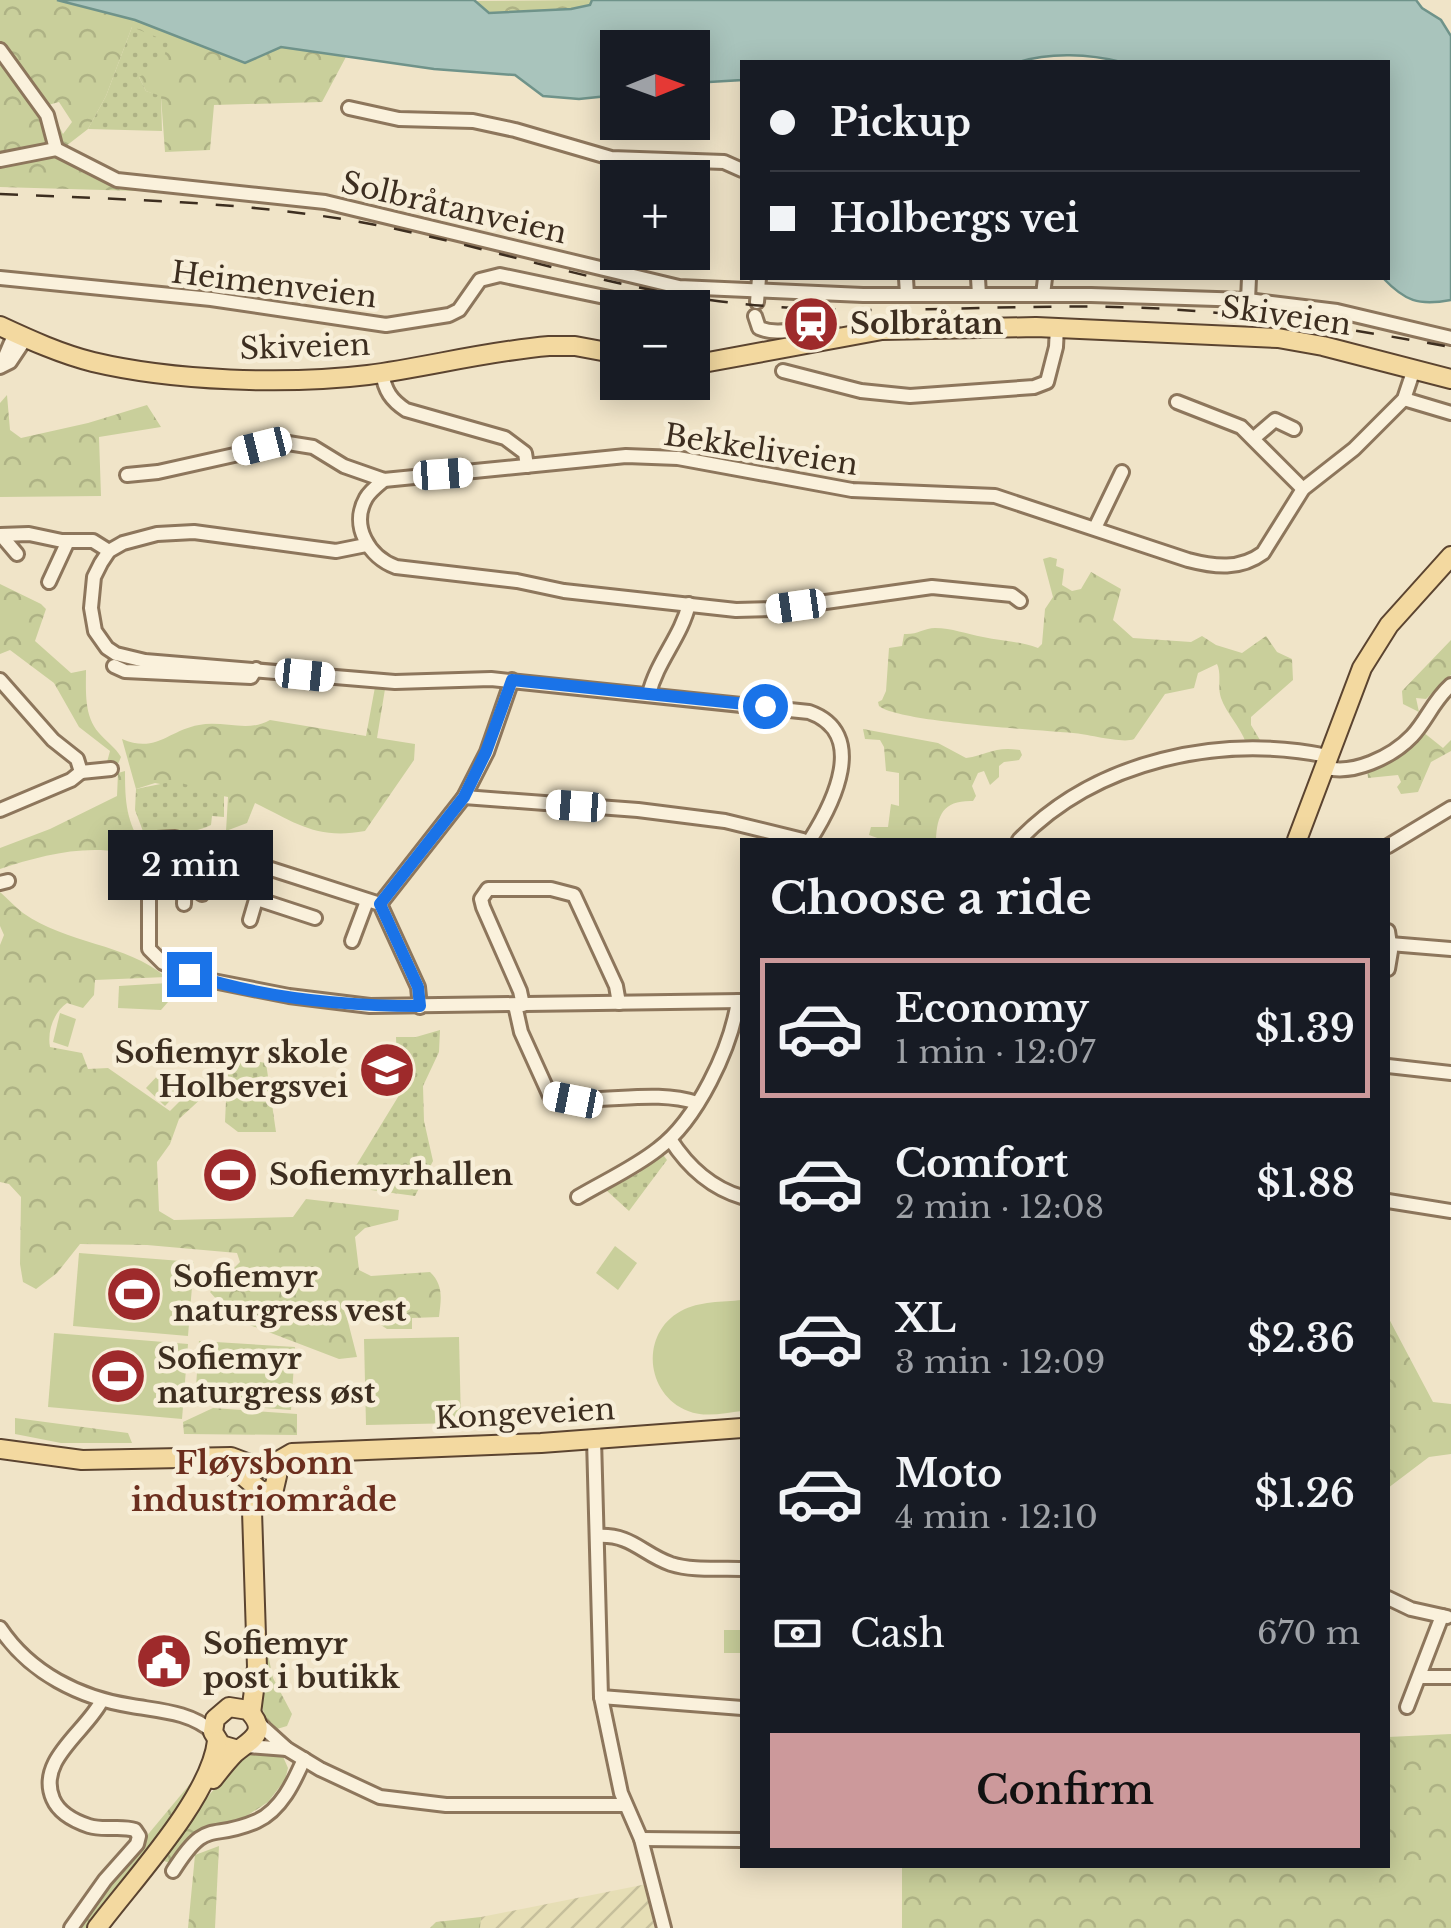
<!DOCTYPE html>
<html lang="en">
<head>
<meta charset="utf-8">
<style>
	body { margin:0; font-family:"Libre Baskerville",serif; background:#20242c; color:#f1f3f6; height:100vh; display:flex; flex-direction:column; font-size:38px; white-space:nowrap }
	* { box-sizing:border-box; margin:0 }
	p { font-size:32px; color:#9ea1a6 }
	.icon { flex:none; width:55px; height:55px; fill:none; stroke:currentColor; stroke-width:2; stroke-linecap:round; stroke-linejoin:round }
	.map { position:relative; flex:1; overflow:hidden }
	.drawer { position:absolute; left:740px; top:838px; width:650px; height:1030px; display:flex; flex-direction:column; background:#171b24; border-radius:0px; box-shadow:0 5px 25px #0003 }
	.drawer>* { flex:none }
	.hud { position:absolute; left:740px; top:60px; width:650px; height:220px; border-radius:0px; box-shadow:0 5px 25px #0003; display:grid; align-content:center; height:220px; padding:0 30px; background:#171b24 }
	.needle { width:65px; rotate:89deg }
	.fabs { position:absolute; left:600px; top:30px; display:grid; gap:20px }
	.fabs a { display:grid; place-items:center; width:110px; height:110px; border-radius:0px; background:#171b24; box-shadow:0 5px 25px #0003; font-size:50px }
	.end { position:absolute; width:45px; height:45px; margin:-22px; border:12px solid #1a73e8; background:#fff; box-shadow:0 0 0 5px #fff }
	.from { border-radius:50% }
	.bubble { position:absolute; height:70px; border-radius:0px; background:#171b24; box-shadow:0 5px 25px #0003; font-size:32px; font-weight:600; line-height:70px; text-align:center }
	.car { position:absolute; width:30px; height:60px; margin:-30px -15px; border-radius:12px; box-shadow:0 0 8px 2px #0007; background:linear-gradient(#fff 24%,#345 0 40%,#fff 0 76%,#345 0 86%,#fff 0) }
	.hud b { display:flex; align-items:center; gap:35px; height:95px; font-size:38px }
	.hud b+b { border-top:2px solid #363941 }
	.hud i { width:25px; height:25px; background:#f1f3f6 }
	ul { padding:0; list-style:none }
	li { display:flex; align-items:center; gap:30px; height:140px; margin:0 20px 15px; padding:0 10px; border:5px solid transparent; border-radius:0px }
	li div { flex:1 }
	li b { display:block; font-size:38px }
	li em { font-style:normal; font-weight:600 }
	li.selected { border-color:#cc999b }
	li>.icon { width:90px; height:90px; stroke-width:1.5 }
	h2 { padding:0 30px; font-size:45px; line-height:120px }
	.pay { display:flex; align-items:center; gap:25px; height:110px; padding:0 30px; font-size:38px }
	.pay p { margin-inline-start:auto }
	.action { display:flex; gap:20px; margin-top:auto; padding:20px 30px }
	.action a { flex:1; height:115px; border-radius:0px; background:#cc999b; color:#111; font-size:40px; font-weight:600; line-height:115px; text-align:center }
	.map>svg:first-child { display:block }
</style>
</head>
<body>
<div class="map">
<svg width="1451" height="1928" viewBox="0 0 1451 1928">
	<defs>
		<pattern id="farmland-furrows" width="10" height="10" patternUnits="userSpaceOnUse" patternTransform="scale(2.5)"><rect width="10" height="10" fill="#e6deb5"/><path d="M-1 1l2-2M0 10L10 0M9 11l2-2" fill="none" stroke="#c6bf9b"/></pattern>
		<pattern id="forest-crowns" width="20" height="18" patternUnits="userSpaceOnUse" patternTransform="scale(2.5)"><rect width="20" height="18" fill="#c9cf9b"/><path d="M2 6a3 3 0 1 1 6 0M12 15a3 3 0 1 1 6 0" fill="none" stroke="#aeb285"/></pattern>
		<pattern id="park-dots" width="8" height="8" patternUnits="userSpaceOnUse" patternTransform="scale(2.5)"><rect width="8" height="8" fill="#c9cf9b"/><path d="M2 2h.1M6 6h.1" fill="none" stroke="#aeb285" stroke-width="1.8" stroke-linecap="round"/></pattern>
	</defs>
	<rect width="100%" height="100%" fill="#f0e4c8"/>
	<path fill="url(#farmland-furrows)" d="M647,1884L654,1928H480L481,1917Z"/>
	<g fill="#c9cf9b">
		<path d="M168,983V1002L161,1010L118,1008L119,986Z"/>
		<path d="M60,1013L76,1019L68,1047L53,1042Z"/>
		<path d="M162,1071L181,1089L165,1106L146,1088Z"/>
		<path d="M615,1246L637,1263L618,1290L596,1273Z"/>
		<path d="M79,1253L194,1262L188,1336L73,1326Z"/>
		<path d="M742,1300V1411C725,1413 705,1418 688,1411C645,1394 640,1333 681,1311C699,1301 723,1302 742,1300Z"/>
		<path d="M54,1333L188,1344L182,1419L48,1407Z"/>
		<path d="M459,1337L461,1423L366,1425L364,1339Z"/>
		<path d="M199,1341L295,1347L291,1410L195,1403Z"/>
		<rect x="724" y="1630" width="18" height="23"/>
	</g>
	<g fill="url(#forest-crowns)" fill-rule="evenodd">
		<path d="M0,0H57L135,20L245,63L280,47L347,55L322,102L214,105L210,150L165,152L161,97L146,91L139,77L132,27L106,96L88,129L57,153C81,177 109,186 142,188L138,191L0,187ZM59,102L72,122L63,134L48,105Z"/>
		<path d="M592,0L590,5L571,9L489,13L473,1Z"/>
		<path d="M7,395L10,430L21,438L88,423L147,405L161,427L99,437L101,496L0,497V403Z"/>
		<path d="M1050,557L1057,559L1056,566L1064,569L1062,585L1072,591L1081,589L1091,572L1121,589L1113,620L1133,638L1191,642L1202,636L1216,645L1242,653L1266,636L1277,652L1292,659L1293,680L1251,717V725L1260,740L1258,743H1246C1240,726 1226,713 1221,698C1217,686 1222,675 1217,664L1198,673L1194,688L1165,694L1134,739C1123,744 1088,734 1073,733C1040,730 898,722 879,706L878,702L882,700L886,691L889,648L902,646L904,634C917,635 924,628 935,628C952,628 966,634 983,637C1002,641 1019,641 1038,648L1042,644L1045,609L1053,597L1043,559Z"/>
		<path d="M0,584L41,604L46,609L35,641L71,673L86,670C86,692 84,716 99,733C107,742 115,747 121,757L118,764L107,762L110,751L79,727L54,683L10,650L0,654Z"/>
		<path d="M1451,640V675L1426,699L1416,698L1419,712L1403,704L1402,691Z"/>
		<path d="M375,687L385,689L377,738L415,744L414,760L365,831C317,840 296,823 255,803L247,823L226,831L228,797L155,783L136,789L122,739C156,754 169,730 199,725C223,720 248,733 270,720L366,736Z"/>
		<path d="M863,729L938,743L966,758C988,755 994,746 1020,750L1022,755L1019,760L1004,762L999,766V777L990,785L984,771L978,773L972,786L976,796L973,801C944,800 937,814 936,840H883L869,835L871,827H888L891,804L899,806V773L886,771L884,747L880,740L865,739Z"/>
		<path d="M1423,732L1443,748L1451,740V751L1431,762L1418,792L1401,794L1397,787L1401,782L1398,775L1368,778L1367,768L1412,747Z"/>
		<path d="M125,771C125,801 126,823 144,847L142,858C96,841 45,854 0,869V848L50,829L117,796L118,773Z"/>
		<path d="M0,892C7,898 15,907 23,913C67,944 125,943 166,977L95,980L94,995L83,1008L67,1003C54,1012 47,1031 50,1047L82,1053L88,1069L108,1068L170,1111L196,1085L204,1096L179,1119L170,1144L157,1162L159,1211L174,1220L293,1217L306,1199L399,1210L398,1220L365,1228L355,1237L359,1270L371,1276L430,1272C444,1285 441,1300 439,1317L412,1318V1329H387L358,1310L347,1318L357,1357L339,1359L234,1319L210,1292L240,1262L237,1253L147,1245L80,1244L57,1273L36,1289L23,1282L20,1264L21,1197L9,1184L0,1182V945L4,935L0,926Z"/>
		<path d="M1388,1317L1433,1402L1451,1404V1454L1429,1457L1388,1488Z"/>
		<path d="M213,1408L297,1414V1435L184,1434L183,1422Z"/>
		<path d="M15,1418L128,1433L132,1443H61L15,1434Z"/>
		<path d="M267,1650L273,1678L292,1714L287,1726L277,1729C251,1713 264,1675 267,1650Z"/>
		<path d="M1451,1734V1928H902V1865H1388V1737Z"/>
		<path d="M248,1752H281L288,1768L285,1780L268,1802L245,1817L196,1831L170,1863L164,1861V1855L209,1795Z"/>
		<path d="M195,1778L180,1811L86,1928H75L110,1880Z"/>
		<path d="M219,1846L215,1928H188L195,1855Z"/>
		<path d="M481,1917L480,1928H430L436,1922Z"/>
	</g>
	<g fill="url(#park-dots)">
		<path d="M132,27L169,42L161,65L139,77L146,91L161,96L162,131L88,129L106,96Z"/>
		<path d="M175,781L224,796V817L212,816L211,825C187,837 171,828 144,834L135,810L136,789Z"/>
		<path d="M440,1030L439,1052L423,1086L424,1121L433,1161L415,1196L371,1190L354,1169L398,1097L396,1037H416Z"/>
		<path d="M228,1057L266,1063L276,1132H238L225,1122Z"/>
		<path d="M661,1152L667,1160L629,1211L606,1190L639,1173Z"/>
	</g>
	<path fill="#a9c4bc" stroke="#6f938a" stroke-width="2.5" d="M57,0H474L489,13L571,9L590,5L592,0H1416L1422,8L1441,20L1451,36V300C1418,306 1405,301 1383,278H1388V62H1121C1090,54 1050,52 1019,62H742V80L693,83L692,48H618L617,95L579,99L543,96L515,75L434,69L281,47L245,63L135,20Z"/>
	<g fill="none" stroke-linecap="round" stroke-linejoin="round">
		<g stroke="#8d765c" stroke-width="18">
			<g id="minor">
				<path d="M0,50L47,115L56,149"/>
				<path d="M349,108L399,119L473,121L515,130L611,158L724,162L742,170"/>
				<path d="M0,160L56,149L117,180L325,202L679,287L863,295H1091L1248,300L1337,311L1451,338"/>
				<path d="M0,278L211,299L386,325L449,315L459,310L480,280L500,275L638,304L637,308"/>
				<path d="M906,278L907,295"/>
				<path d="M978,278L979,295"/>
				<path d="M1043,295L1045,278"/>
				<path d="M1248,300L1249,278"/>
				<path d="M757,302L759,278"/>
				<path d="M755,316L759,328C785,339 816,319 840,337"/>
				<path d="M1,366L15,333"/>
				<path d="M0,367L10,362L26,338"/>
				<path d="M783,371L861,391L910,396L1034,387L1047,382L1056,347L1057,327"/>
				<path d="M382,373C385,391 391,400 406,410L505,438L525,453L527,466"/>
				<path d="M1404,399L1451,413"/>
				<path d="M1177,402L1241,427L1303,489"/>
				<path d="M1254,438L1275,420L1294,429"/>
				<path d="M127,475L158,472L288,443L313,447L344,466L384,480L626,456L678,458L852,490L995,496L1188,560C1215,567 1240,570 1263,553L1303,489L1354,449L1404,399L1414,369"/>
				<path d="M384,480C378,485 370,491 366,498C350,526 369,557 396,567L517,581L564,591L736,610L776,609L932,587L1012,595L1020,601"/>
				<path d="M1095,528L1122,472"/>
				<path d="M0,535L29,534L62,541H93L109,551"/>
				<path d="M1,535L17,554"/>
				<path d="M366,545L336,551L194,532L157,534L123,543L109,551L101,563L94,577L91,608L95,631L107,648L116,654L145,661L395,682L491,679L809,712C869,733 833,804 810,840"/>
				<path d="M49,582L68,541"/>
				<path d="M114,666L125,671L251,677L256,669"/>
				<path d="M0,680L53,740L77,759L81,772L71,780L0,810"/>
				<path d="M649,694C657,661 681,637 689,604"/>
				<path d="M1324,767C1352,776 1392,757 1412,736C1427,720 1433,701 1451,685"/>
				<path d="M81,772L111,769"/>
				<path d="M464,797L638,810L725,821L803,840"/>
				<path d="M1019,840C1097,760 1220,734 1328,756"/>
				<path d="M1388,846L1451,808"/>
				<path d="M185,882L202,894"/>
				<path d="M0,883L8,881"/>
				<path d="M257,899L315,918"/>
				<path d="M184,904L185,863L191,843"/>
				<path d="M380,904L175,838L157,839L149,854V949L163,963L208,980L289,996L370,1006L742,1001"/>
				<path d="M250,920L265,869"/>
				<path d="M1388,931L1391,951L1388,969"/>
				<path d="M352,941L367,901"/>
				<path d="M1390,944L1451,949"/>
				<path d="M515,1005L521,1032L550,1096C599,1106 651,1088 697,1103"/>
				<path d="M523,1005L520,991L483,907L481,899L488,889H551L574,895L616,986L619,1003"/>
				<path d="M420,1007L418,987L380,904L464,797L487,752L512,680"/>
				<path d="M1388,1066L1451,1073"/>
				<path d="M670,1139C688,1167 711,1188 742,1197"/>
				<path d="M578,1197C605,1181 634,1168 658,1149C697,1120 731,1048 738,1001"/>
				<path d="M1388,1201L1451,1211"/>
				<path d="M594,1439L601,1697L621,1793L641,1839L664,1928"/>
				<path d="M597,1536C632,1534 642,1554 671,1564C693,1571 719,1568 742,1569"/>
				<path d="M1388,1598L1411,1609L1447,1617"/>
				<path d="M0,1628C30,1673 80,1698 132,1706C161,1711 190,1712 213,1732"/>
				<path d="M1420,1677H1451"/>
				<path d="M601,1697L742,1708"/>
				<path d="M1407,1707L1442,1616"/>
				<path d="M256,1721L287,1749L320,1769L380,1797L446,1805H624"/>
				<path d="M247,1746L287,1749"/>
				<path d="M641,1839L742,1840"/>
				<path d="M173,1871C208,1816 209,1842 257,1821C281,1810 294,1782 304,1759"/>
				<path d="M71,1928L105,1880L137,1844L139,1836L135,1830C120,1825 105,1831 89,1826C74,1821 59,1813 53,1799C36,1760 87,1731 102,1700"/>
			</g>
		</g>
		<g stroke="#5b4430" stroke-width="22">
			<g id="major">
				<path d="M0,326C30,340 61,354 93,362C173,381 286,385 368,375C428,367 488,351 549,346H575L618,354"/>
				<path d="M692,365L882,330L1036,327L1278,338L1323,346L1451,379"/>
				<path d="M1297,840L1362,668L1389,625L1451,556"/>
				<path d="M0,1449L82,1460L231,1457L260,1468"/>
				<path d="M227,1462L262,1492L274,1489L277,1476"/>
				<path d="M266,1468L292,1453L541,1443L742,1428"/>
				<path d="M251,1713L257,1667L252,1511L256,1489"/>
				<path d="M213,1779C220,1770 227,1761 235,1753C250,1740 270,1733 248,1710L229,1707L215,1719L213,1732L221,1745L238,1750"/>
				<path d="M97,1928C132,1881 211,1797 217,1741"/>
			</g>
		</g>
		<use href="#minor" stroke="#faf1dc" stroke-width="12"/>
		<use href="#major" stroke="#f3d9a0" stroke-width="18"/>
		<path stroke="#3d2e20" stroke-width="2.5" stroke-dasharray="18 18" stroke-linecap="butt" d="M0,194C126,200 251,201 376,225C499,249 619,292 744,304C867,317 991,304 1114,307C1228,309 1339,327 1451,347"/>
	</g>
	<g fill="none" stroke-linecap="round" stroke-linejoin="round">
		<path stroke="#1a73e8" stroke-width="12" d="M189,974C262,998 343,1006 420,1006L418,987L380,904L464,797L486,752L512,680L765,706"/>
	</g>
	<defs>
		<g id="station-disc" transform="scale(2.875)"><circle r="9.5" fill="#9e2a2b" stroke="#f7eed8"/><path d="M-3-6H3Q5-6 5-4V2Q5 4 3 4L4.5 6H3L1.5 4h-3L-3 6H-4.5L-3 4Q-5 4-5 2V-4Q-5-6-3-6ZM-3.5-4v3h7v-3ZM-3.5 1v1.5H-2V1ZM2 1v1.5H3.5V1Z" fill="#fff"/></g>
		<g id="school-disc" transform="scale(2.875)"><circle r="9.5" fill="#9e2a2b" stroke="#f7eed8"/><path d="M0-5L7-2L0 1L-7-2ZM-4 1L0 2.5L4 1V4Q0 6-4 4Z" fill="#fff"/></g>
		<g id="stadium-disc" transform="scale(2.875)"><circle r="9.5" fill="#9e2a2b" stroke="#f7eed8"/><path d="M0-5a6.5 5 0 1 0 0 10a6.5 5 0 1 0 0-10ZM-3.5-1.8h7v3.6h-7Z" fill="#fff"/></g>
		<g id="civic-disc" transform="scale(2.875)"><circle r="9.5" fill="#9e2a2b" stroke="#f7eed8"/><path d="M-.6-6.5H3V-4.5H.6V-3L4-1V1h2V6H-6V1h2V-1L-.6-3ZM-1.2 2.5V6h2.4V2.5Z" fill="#fff"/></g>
	</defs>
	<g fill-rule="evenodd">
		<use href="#station-disc" x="811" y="324"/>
		<use href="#school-disc" x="387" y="1070"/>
		<use href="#stadium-disc" x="230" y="1175"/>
		<use href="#stadium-disc" x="134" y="1294"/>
		<use href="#stadium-disc" x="118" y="1376"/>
		<use href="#civic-disc" x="164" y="1661"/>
	</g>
	<g text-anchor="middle" stroke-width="9" stroke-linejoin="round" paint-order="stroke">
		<g font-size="30" fill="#3d2e20" stroke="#f7eed8">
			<text transform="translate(454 208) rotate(13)" y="10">Solbråtanveien</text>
			<text transform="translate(274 285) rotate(7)" y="10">Heimenveien</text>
			<text transform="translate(1286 316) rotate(8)" y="10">Skiveien</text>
			<text transform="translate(305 347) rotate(-2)" y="10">Skiveien</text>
			<text transform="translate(761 450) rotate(9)" y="10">Bekkeliveien</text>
			<text transform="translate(525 1414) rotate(-3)" y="10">Kongeveien</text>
		</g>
		<g font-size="30" font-weight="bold" fill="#3d2e20" stroke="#f7eed8" text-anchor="start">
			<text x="850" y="334">Solbråtan</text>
			<text x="348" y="1063" text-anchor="end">Sofiemyr skole<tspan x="348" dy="34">Holbergsvei</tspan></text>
			<text x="269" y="1185">Sofiemyrhallen</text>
			<text x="173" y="1287">Sofiemyr<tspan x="173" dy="34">naturgress vest</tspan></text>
			<text x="157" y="1369">Sofiemyr<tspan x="157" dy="34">naturgress øst</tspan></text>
			<text x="203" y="1654">Sofiemyr<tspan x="203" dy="34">post i butikk</tspan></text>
		</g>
		<g font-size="32" font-weight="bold" fill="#6b2e1e" stroke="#f7eed8">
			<text x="264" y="1474">Fløysbonn<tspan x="264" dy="37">industriområde</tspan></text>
		</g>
	</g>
</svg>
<div class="fabs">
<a><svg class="needle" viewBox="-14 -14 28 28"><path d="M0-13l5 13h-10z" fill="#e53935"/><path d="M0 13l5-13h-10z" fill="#9ea1a6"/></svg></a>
<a>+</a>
<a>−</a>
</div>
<i class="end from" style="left:765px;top:706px"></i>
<i class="end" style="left:189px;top:974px"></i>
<div class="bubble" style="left:108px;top:830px;width:165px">2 min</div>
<i class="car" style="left:262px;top:446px;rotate:256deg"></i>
<i class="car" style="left:443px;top:474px;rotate:86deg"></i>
<i class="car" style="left:796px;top:606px;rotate:262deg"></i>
<i class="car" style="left:305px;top:675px;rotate:96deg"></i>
<i class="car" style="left:576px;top:806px;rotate:274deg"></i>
<i class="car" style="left:573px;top:1100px;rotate:281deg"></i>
<div class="hud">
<b><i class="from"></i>Pickup</b>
<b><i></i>Holbergs vei</b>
</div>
<section class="drawer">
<h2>Choose a ride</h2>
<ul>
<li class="selected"><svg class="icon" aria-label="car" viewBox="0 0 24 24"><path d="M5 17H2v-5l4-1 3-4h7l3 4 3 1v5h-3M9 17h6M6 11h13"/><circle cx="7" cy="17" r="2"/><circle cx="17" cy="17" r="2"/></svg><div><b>Economy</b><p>1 min · 12:07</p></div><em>$1.39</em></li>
<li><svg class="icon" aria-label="car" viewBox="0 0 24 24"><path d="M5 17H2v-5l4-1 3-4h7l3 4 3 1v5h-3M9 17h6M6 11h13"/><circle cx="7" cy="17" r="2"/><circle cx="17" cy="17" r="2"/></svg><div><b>Comfort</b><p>2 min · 12:08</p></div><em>$1.88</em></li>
<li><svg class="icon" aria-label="car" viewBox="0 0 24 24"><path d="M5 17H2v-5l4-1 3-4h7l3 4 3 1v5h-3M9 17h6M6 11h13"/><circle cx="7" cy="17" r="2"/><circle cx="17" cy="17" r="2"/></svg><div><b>XL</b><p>3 min · 12:09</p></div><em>$2.36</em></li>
<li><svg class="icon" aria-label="car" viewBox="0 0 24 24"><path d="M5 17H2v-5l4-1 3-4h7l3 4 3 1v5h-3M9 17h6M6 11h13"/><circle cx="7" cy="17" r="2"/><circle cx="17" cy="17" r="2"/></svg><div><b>Moto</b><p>4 min · 12:10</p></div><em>$1.26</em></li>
</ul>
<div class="pay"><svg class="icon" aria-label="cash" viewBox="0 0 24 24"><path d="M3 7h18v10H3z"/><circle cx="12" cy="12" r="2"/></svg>Cash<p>670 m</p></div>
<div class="action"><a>Confirm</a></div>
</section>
</div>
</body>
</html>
